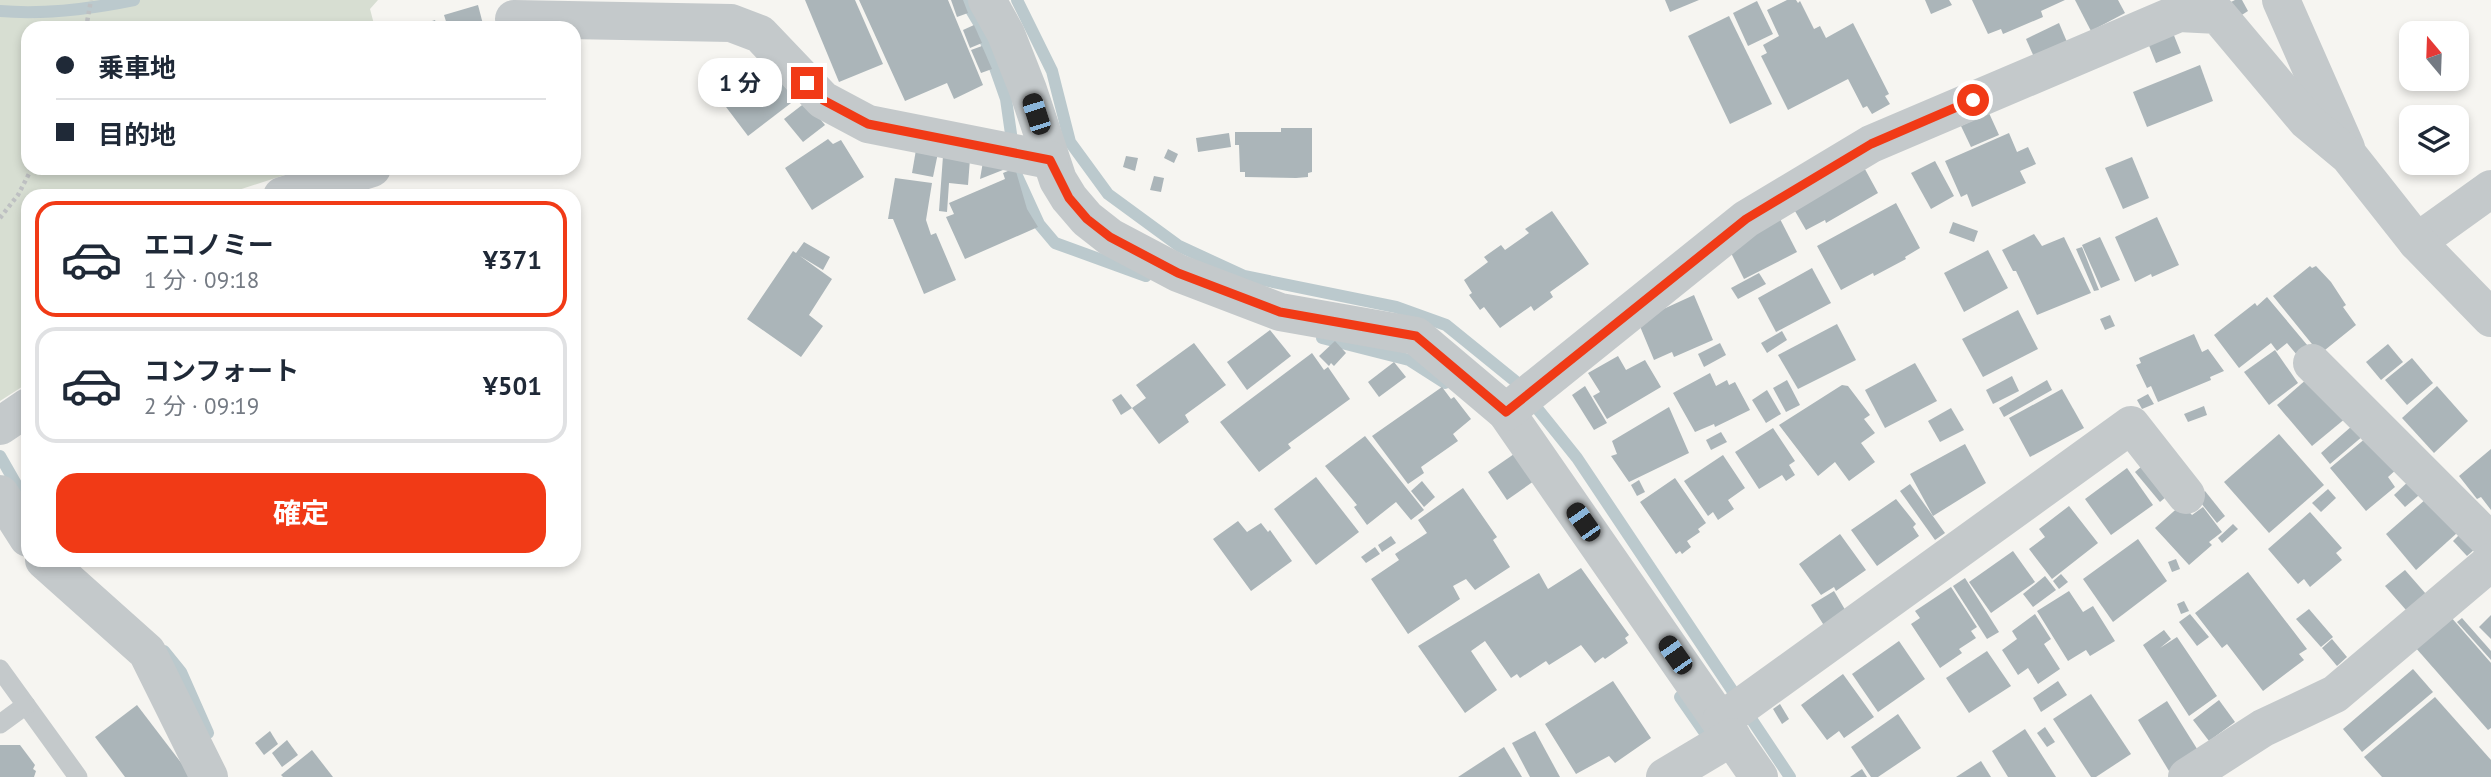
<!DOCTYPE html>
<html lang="ja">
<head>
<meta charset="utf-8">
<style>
	body { margin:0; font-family:"PT Sans","Noto Sans JP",sans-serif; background:#f6f6f7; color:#1f2937; height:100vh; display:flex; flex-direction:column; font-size:26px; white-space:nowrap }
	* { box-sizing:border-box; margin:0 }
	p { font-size:23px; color:#747a83 }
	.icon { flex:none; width:38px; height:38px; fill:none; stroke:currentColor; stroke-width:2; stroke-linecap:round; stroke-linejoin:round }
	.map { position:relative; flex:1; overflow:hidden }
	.panel { position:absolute; left:21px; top:189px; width:560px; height:378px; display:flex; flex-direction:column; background:#fff; border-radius:21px; box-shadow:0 4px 10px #0003 }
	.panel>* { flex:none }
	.hud { position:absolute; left:21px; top:21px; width:560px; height:154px; border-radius:21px; box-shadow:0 4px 10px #0003; display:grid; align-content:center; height:154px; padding:0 35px; background:#fff }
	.needle { width:46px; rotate:341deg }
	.tools { position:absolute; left:2399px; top:21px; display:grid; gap:14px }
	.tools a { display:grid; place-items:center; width:70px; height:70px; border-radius:14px; background:#fff; box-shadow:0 4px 10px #0003; font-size:35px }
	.end { position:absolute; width:32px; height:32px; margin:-16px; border:9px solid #f13a16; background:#fff; box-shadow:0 0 0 4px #fff }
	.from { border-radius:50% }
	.bubble { position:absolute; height:49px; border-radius:21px; background:#fff; box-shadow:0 4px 10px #0003; font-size:23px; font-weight:700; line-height:49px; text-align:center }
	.car { position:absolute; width:21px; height:42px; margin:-21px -10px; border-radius:9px; box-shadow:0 0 5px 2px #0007; background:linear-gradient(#222 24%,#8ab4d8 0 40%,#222 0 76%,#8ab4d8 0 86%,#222 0) }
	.hud b { display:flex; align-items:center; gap:24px; height:66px; font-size:26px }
	.hud b+b { border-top:2px solid #e0e1e3 }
	.hud i { width:18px; height:18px; background:#1f2937 }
	ul { padding:12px 0 0; list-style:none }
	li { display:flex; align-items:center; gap:21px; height:116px; margin:0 14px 10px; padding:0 21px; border:4px solid #e0e1e3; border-radius:21px }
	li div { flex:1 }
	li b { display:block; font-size:26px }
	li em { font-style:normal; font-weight:700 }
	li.selected { border-color:#f13a16 }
	li>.icon { width:63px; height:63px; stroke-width:1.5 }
	.primary-button { display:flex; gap:14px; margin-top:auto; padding:14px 35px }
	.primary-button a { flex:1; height:80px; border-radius:21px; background:#f13a16; color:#fff; font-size:28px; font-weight:700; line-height:80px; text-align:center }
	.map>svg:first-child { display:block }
</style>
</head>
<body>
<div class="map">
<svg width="2491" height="777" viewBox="0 0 2491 777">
	<rect width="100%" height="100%" fill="#f6f5f1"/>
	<path fill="#d7ded2" d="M0,0H378L370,9L375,28H28V168H306L220,196H28V383L0,401Z"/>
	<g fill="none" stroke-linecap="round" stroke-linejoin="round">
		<g stroke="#bbc9cd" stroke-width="12">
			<path d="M965,0L980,25L1006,99L1013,148"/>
			<path d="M1017,0L1052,71L1070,142L1108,194L1179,246L1244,276L1396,307L1446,325L1515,381L1577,458L1790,777"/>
			<path d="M0,11C45,15 90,9 134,0"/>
			<path d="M1015,166L1017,176L1039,224L1055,243L1146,276"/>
			<path d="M1322,338L1409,360L1445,383"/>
			<path d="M0,456L24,498"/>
			<path d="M164,651L181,672L208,733"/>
			<path d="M1680,697L1712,743"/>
		</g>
	</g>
	<g fill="#abb5b9">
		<path d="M805,0H855L883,64L839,82Z"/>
		<path d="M859,0H948L983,85L954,99L947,83L905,101Z"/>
		<path d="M951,0H963L968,13L957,17Z"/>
		<path d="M1665,0H1699L1670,12Z"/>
		<path d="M1787,0H1796L1798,3L1800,1L1814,29L1820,26L1826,38L1853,23L1889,94L1885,96L1890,104L1872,114L1867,106L1863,108L1848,79L1788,110L1761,56L1767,53L1763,45L1779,36L1767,10Z"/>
		<path d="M1925,0H1949L1952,5L1931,14Z"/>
		<path d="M1972,0H2065L2041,11L2043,17L2003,34L2001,29L1988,34Z"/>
		<path d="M2075,0H2118L2125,13L2091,31Z"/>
		<path d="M2235,0H2242L2248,11L2237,18L2229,3Z"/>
		<path d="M1757,1L1773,34L1748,46L1733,13Z"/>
		<path d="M478,5L484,28H448L444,15Z"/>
		<path d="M1729,16L1772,104L1730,124L1688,36Z"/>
		<path d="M435,20L438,28H414V27Z"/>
		<path d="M2059,23L2067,42L2034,57L2026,39Z"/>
		<path d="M974,25L982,43L970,48L963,30Z"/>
		<path d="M2171,28L2181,53L2156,63L2146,38Z"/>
		<path d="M982,46L992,69L981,73L971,50Z"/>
		<path d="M767,63L795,100L748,136L720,99Z"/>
		<path d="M2200,65L2213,101L2147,127L2133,92Z"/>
		<path d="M806,102L825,125L803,142L784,119Z"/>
		<path d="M1989,113L1999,135L1971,147L1961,126Z"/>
		<path d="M1281,128H1312V172L1308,173V177L1296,178L1245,177V172H1240L1239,145H1235V132H1281Z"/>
		<path d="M1229,133L1231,147L1198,152L1196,138Z"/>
		<path d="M2009,133L2017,152L2028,147L2036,164L2020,171L2026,183L1972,207L1967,194L1961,197L1945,161Z"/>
		<path d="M828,139L833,144L841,140L864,177L812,210L785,168Z"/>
		<path d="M917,144L939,148L933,177L912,173Z"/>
		<path d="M1168,149L1178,154L1174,163L1164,158Z"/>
		<path d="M943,156L970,159L968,185L949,183L947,212L939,211Z"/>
		<path d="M984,156L1008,168L980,179Z"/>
		<path d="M1126,156L1138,158L1135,171L1123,167Z"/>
		<path d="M2132,157L2149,198L2123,209L2105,168Z"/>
		<path d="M1860,160L1878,193L1826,223L1825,220L1806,230L1788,199Z"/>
		<path d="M1935,161L1954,196L1931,209L1911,173Z"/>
		<path d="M1015,168L1027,209L1038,227L965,259L946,217L954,214L949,203L1005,179L1003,173Z"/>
		<path d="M1154,176L1164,178L1161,192L1150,190Z"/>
		<path d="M895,178L932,183L926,220L931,235L936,233L956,280L924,294L893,219H888Z"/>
		<path d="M1896,203L1920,248L1905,257L1906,259L1874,276L1873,273L1841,290L1817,246Z"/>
		<path d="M1552,211L1589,264L1550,292L1553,297L1534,311L1531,306L1500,328L1484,307L1480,310L1469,295L1472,293L1464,280L1488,262L1484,257L1501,245L1505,250L1529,233L1525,229Z"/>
		<path d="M1779,217L1797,252L1744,279L1727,245Z"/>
		<path d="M2157,217L2179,265L2152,277L2151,274L2135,282L2115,237Z"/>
		<path d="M1953,222L1978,231L1974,242L1949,233Z"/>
		<path d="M2034,234L2042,246L2064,237L2091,293L2037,315L2016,271H2013L2002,250Z"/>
		<path d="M2100,237L2120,280L2101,288L2082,245Z"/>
		<path d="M804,242L830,257L823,270L800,256L832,279L809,315L823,326L801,357L747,319L793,251L796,253Z"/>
		<path d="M2082,247L2099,290L2094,291L2076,249Z"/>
		<path d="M1988,250L2008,288L1964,312L1944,273Z"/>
		<path d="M2310,266L2312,268L2316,266L2331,282L2346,305L2343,307L2356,325L2320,354L2273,296Z"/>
		<path d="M1812,268L1831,303L1776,332L1758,298Z"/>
		<path d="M1759,273L1766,284L1738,299L1731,288Z"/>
		<path d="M1694,295L1713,340L1674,357L1672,352L1654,360L1639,324L1646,317Z"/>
		<path d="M2267,297L2308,346L2297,355L2287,343L2277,351L2271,343L2239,368L2214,335L2255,303L2257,306Z"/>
		<path d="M2018,310L2038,349L1983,377L1962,339Z"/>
		<path d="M2110,315L2115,326L2105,330L2100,319Z"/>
		<path d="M1837,324L1856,360L1798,389L1778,355Z"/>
		<path d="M1270,330L1291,356L1247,390L1227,362Z"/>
		<path d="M1782,331L1787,340L1767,353L1761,343Z"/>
		<path d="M2194,334L2202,352L2208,349L2224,371L2210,377L2211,380L2158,402L2151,386L2147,388L2136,365L2141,363L2139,358Z"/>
		<path d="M1335,341L1346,353L1334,366L1331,363L1329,366L1319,356Z"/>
		<path d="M1194,343L1226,385L1185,415L1189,422L1159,444L1132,408L1146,398L1136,385Z"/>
		<path d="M1720,343L1726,355L1704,367L1698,354Z"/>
		<path d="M2388,344L2403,362L2381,380L2366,362Z"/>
		<path d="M2275,350L2298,383L2269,405L2244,372Z"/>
		<path d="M1312,353L1324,370L1328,367L1350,399L1288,444L1291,448L1259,472L1220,422Z"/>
		<path d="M1618,356L1626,370L1645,360L1661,387L1607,419L1593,396L1600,392L1588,373Z"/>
		<path d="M2412,358L2433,383L2407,405L2385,380Z"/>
		<path d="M1394,362L1406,377L1379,397L1368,382Z"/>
		<path d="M1915,363L1937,401L1885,428L1865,390Z"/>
		<path d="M1710,373L1716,386L1727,380L1729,385L1735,382L1750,410L1715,427L1714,424L1695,432L1673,393Z"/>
		<path d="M2012,376L2019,391L1993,404L1986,390Z"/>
		<path d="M2308,378L2352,413L2312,446L2277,405Z"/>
		<path d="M1787,380L1800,405L1786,412L1773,388Z"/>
		<path d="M2047,380L2052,390L2004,417L1999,408Z"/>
		<path d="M1842,385L1848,386L1870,415L1864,419L1875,433L1861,443L1875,462L1849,481L1835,462L1818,476L1779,425Z"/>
		<path d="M1585,386L1607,423L1594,430L1572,395Z"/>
		<path d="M2437,386L2468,421L2434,453L2402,418Z"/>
		<path d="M1442,387L1451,399L1454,397L1471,419L1453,434L1458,441L1421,467L1424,473L1408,484L1372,436Z"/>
		<path d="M2062,389L2084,428L2030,457L2009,418Z"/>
		<path d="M1767,390L1781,414L1766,423L1752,400Z"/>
		<path d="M1121,394L1132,408L1121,415L1112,400Z"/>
		<path d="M2148,394L2154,404L2142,409L2137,400Z"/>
		<path d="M2204,406L2207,415L2188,422L2184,414Z"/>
		<path d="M1669,407L1689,453L1629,482L1611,456L1617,454L1612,441Z"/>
		<path d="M1951,408L1964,430L1940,442L1928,421Z"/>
		<path d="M2360,419L2370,430L2330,464L2321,453Z"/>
		<path d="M1773,428L1795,461L1789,465L1795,475L1786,481L1782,475L1759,489L1735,452Z"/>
		<path d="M1721,432L1727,442L1711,450L1706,440Z"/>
		<path d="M2373,432L2399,467L2388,477L2395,487L2366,511L2330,468Z"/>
		<path d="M2279,434L2324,485L2269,533L2224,482Z"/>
		<path d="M1365,436L1424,510L1411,520L1396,502L1367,525L1354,507L1357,505L1325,466Z"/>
		<path d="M1965,444L1986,483L1933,516L1910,474Z"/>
		<path d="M2491,449V510L2481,497L2477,499L2459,476Z"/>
		<path d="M1514,454L1534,481L1507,500L1488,472Z"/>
		<path d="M1723,455L1745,488L1728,500L1734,509L1718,520L1713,512L1708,516L1684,481Z"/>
		<path d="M2142,466L2167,496L2160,502L2135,472Z"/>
		<path d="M2127,468L2153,505L2111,535L2085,499Z"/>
		<path d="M1316,477L1359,532L1316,565L1274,509Z"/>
		<path d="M2413,477L2425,490L2405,507L2394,495Z"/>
		<path d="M1675,478L1706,523L1698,529L1700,532L1687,541L1691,547L1682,554L1680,551L1676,554L1640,502Z"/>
		<path d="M1639,480L1645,492L1637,496L1631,485Z"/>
		<path d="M1422,481L1435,497L1424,507L1411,491Z"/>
		<path d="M1910,484L1945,533L1935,540L1900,491Z"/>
		<path d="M1463,488L1497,537L1493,540L1510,567L1475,590L1466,579L1453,586L1460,599L1408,634L1371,579L1399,560L1395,554L1427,533L1418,520Z"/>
		<path d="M2328,489L2336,498L2321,512L2312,503Z"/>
		<path d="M2205,491L2225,516L2217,523L2197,498Z"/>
		<path d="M1896,499L1916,524L1913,527L1919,536L1877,566L1851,530Z"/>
		<path d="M2426,499L2457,533L2416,570L2386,534Z"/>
		<path d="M2182,504L2192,515L2203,507L2222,532L2209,542L2212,545L2189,565L2155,528Z"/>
		<path d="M2069,506L2098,543L2052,579L2029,549L2045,537L2039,529Z"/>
		<path d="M2310,512L2342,548L2336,553L2342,560L2310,587L2304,579L2298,584L2268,549Z"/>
		<path d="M1238,521L1247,532L1261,523L1268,532L1270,530L1292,561L1251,591L1213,539Z"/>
		<path d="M2233,524L2238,529L2222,543L2218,538Z"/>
		<path d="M2462,532L2476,548L2467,556L2453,541Z"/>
		<path d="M1840,534L1866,570L1836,591L1834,587L1821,595L1799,564Z"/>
		<path d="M1391,536L1396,543L1382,552L1378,545Z"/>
		<path d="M2138,539L2167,581L2113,622L2083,579Z"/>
		<path d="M1375,547L1380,554L1366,563L1361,557Z"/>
		<path d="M2013,551L2035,582L1991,613L1969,582Z"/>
		<path d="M2176,559L2180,569L2172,572L2168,562Z"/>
		<path d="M1581,568L1629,635L1625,638L1628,643L1605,659L1603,657L1595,663L1581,645L1549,665L1546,661L1520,678L1517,674L1511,678L1485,641L1471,651L1497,690L1465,713L1418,646L1539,573L1548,589Z"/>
		<path d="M2405,570L2426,594L2406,610L2385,586Z"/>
		<path d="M2248,572L2307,649L2299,654L2304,660L2263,691L2227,644L2222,648L2195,613Z"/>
		<path d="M2061,574L2068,582L2059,589L2053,581Z"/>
		<path d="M2045,576L2056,590L2033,607L2023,594Z"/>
		<path d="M1965,578L1999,632L1987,639L1953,586Z"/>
		<path d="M1951,587L1977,627L1971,631L1976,638L1959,649L1962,653L1940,668L1911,624L1920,618L1915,611Z"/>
		<path d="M1834,591L1847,613L1825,627L1811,605Z"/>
		<path d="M2069,591L2083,612L2093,606L2115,641L2090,656L2086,650L2068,661L2037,611Z"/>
		<path d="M2184,601L2189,611L2181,614L2177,604Z"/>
		<path d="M2309,609L2333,637L2321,647L2296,619Z"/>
		<path d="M2035,614L2051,639L2044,644L2060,669L2038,684L2028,668L2018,675L2002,650L2017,639L2012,631Z"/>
		<path d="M2190,614L2209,637L2197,646L2179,622Z"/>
		<path d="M2491,615V639L2479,627Z"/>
		<path d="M2450,616L2491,663V728L2488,730L2415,647Z"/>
		<path d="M2462,618L2491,651V660L2457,622Z"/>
		<path d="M2164,630L2171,639L2160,648L2177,637L2217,696L2189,716L2143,645Z"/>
		<path d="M2332,639L2347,657L2337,666L2322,648Z"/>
		<path d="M1899,641L1925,679L1878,712L1852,674Z"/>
		<path d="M1987,651L2011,686L1969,713L1946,678Z"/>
		<path d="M2413,669L2433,692L2362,752L2343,729Z"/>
		<path d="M1843,674L1874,717L1844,738L1839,731L1827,740L1801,705Z"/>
		<path d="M1613,681L1651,738L1615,763L1609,756L1576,774L1545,724Z"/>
		<path d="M2058,681L2067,695L2041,712L2033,698Z"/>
		<path d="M2091,694L2131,754L2096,777H2091L2053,719Z"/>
		<path d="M2435,697L2491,760V777H2382L2364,757Z"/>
		<path d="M2219,700L2235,722L2209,741L2193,720Z"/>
		<path d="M2167,701L2199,752L2169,771L2138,720Z"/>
		<path d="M1780,704L1789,719L1782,724L1773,709Z"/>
		<path d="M137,705L192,777H125L95,737Z"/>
		<path d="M1898,714L1921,748L1878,777H1871L1851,747Z"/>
		<path d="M2045,727L2055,742L2047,747L2037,733Z"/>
		<path d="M2025,729L2056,777H2008L1992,751Z"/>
		<path d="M270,731L278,744L264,755L255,743Z"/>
		<path d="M1535,731L1560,777H1530L1512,743Z"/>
		<path d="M287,740L298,755L282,767L272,753Z"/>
		<path d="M0,745H20L35,765L33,769L36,771L34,777H0Z"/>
		<path d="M1504,747L1522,777H1458Z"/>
		<path d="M312,750L333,777H283L281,775Z"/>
		<path d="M1981,761L1991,777H1956Z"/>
		<path d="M1862,769L1867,777H1850Z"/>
	</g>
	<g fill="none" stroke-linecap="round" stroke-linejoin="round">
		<g stroke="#bec0c2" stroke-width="4.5" stroke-dasharray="3.5 3.5" stroke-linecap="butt">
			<path d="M86,28L91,0"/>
			<path d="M0,218L18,195L32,168"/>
		</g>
		<g stroke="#c4c9cb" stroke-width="19">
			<path d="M0,669L78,777"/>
			<path d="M0,724L26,705"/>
		</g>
		<g stroke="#c4c9cb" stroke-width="38">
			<path d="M987,0L1006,34L1028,90L1058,180L1069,198L1087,219L1110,237L1178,273L1280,312L1416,336L1506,412L1759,777"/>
			<path d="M2281,0L2346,148"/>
			<path d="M514,19L731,23L760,34L823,100L868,124L1050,160"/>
			<path d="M282,196L372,168"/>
			<path d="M2417,242L2491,189"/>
			<path d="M2312,363L2491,542"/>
			<path d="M1506,412L1746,219L1871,144L2179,13L2218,15L2307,121L2349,156L2417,242L2491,318"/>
			<path d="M0,426L28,407"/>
			<path d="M0,494L28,538"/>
			<path d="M44,560L147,652L209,777"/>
			<path d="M1721,721L2131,425L2186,495"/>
			<path d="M1665,777L1732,737"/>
			<path d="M2187,777L2263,728L2335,694L2491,562"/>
		</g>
	</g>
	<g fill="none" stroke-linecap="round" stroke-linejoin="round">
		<path stroke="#f13a16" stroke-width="9" d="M807,83L823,100L868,124L1050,160L1069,198L1087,219L1110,237L1178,273L1280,312L1416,336L1506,412L1746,219L1871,144L1973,100"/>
	</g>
</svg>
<div class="tools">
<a><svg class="needle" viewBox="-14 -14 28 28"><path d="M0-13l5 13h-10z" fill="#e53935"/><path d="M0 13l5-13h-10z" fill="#747a83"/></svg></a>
<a><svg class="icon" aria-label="layers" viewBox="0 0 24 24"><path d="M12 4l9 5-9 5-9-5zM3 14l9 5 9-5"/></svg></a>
</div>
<i class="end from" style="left:1973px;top:100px"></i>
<i class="end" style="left:807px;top:83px"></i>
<div class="bubble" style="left:698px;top:58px;width:84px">1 分</div>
<i class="car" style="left:1036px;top:114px;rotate:342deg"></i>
<i class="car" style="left:1583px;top:522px;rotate:325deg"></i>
<i class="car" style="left:1675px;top:655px;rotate:325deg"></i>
<div class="hud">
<b><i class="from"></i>乗車地</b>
<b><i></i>目的地</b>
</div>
<section class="panel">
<ul>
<li class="selected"><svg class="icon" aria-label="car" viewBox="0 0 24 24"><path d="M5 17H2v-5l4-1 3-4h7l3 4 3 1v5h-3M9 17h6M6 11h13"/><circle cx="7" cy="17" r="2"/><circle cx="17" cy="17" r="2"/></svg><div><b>エコノミー</b><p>1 分 · 09:18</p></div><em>¥371</em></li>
<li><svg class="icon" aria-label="car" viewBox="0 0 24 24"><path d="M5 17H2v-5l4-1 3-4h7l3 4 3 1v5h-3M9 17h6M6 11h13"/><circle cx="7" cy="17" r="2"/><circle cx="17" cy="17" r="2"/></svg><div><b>コンフォート</b><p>2 分 · 09:19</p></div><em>¥501</em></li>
</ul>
<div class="primary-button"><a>確定</a></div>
</section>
</div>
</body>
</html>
